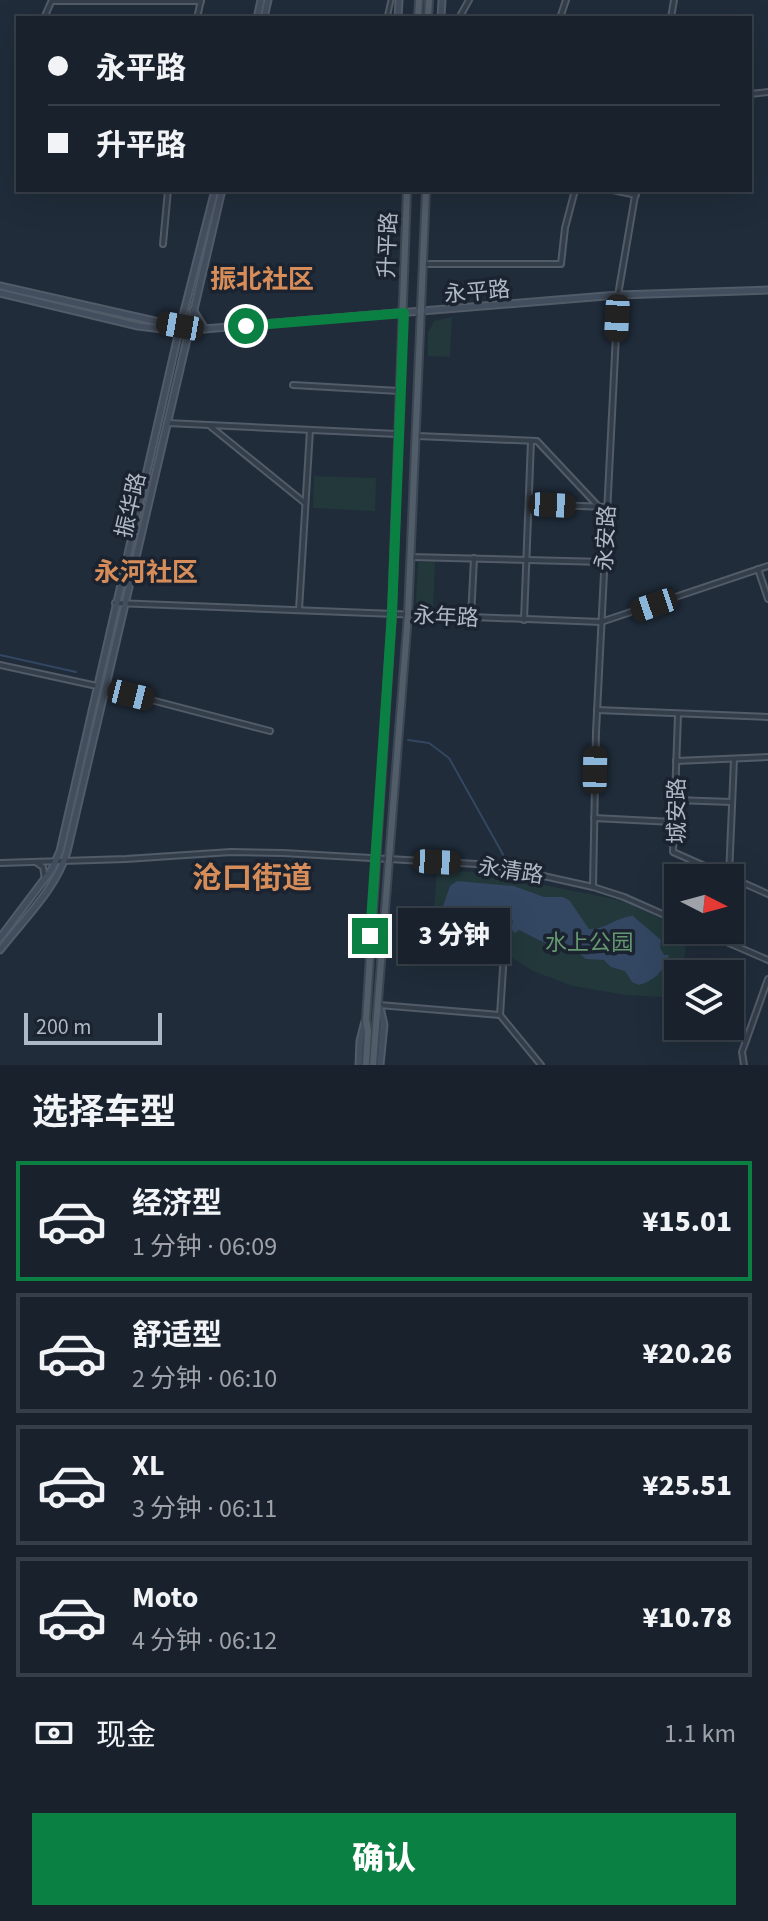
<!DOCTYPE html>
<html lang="zh">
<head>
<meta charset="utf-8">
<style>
	body { margin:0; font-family:"Source Sans 3","Noto Sans SC",sans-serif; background:#212934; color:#f1f3f6; height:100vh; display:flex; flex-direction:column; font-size:30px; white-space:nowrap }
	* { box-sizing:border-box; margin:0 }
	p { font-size:26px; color:#9fa3a9 }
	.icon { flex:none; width:44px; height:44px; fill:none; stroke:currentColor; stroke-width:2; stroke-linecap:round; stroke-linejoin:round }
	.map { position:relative; height:1065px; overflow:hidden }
	.side { display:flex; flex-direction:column; background:#18212c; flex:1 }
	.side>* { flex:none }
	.guide { position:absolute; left:16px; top:16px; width:736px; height:176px; border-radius:0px; box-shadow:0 8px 32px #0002,0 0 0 2px #363e48; display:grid; align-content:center; height:176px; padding:0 32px; background:#18212c }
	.needle { width:52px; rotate:96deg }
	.fabs { position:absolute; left:664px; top:864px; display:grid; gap:16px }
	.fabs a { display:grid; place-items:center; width:80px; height:80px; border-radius:0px; background:#18212c; box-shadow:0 8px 32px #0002,0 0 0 2px #363e48; font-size:40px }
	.scale { position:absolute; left:24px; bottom:20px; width:138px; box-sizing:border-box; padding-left:8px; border:4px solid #afb8c6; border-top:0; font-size:22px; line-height:28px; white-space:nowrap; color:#afb8c6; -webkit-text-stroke:6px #1a232f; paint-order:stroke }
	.end { position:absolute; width:36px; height:36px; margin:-18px; border:10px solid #0b8043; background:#fff; box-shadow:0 0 0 4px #fff }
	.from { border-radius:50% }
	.bubble { position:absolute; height:56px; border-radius:0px; background:#18212c; box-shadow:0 8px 32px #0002,0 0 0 2px #363e48; font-size:26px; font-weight:800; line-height:56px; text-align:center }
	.car { position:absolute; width:24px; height:48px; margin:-24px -12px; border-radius:10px; box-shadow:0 0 6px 2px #0007; background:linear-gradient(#222 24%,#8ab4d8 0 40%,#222 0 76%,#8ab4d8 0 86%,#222 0) }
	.guide b { display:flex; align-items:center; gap:28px; height:76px; font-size:30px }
	.guide b+b { border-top:2px solid #363e48 }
	.guide i { width:20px; height:20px; background:#f1f3f6 }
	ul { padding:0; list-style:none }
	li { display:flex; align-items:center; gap:24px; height:120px; margin:0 16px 12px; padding:0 16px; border:4px solid #363e48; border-radius:0px }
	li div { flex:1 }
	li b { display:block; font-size:30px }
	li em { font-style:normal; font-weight:800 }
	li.current { border-color:#0b8043 }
	li>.icon { width:72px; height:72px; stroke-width:1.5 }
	h2 { padding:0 32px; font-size:36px; line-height:96px }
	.pay { display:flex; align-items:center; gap:20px; height:88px; padding:0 32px; font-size:30px }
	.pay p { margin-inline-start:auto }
	.button { display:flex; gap:16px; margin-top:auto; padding:16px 32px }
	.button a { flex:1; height:92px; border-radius:0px; background:#0b8043; color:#fff; font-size:32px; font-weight:800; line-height:92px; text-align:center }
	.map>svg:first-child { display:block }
</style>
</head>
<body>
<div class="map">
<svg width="768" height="1065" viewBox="0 0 768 1065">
	<rect width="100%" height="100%" fill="#202c3a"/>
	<g fill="#22383b">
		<path d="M452,317L450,357L428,356V332L434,321Z"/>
		<path d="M314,476L376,478L375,511L313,508Z"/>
		<path d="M418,562H435L433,609H420L416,603Z"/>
		<path d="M437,871L480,872L624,901L678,927V930L687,932L683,974H678V998L627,995L573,986L533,971L498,949L456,946L454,923L433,921Z"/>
	</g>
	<path fill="#334762" d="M457,881L514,886L544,897H563L570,901L589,929C605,930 616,917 633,916L661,940L660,948L664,955H669C663,971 656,980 639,985L632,982L625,971L611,967L604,960L586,959L568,945L553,947L519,930L515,933L511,929L513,920L509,921L504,914H498L488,929L466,927C459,918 449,917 442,909L450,886Z"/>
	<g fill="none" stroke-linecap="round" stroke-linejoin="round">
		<g stroke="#334762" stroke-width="2">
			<path d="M0,655L76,672"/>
			<path d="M408,740L429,743L449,758L505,858"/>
		</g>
		<g stroke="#525b68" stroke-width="7">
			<path id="pedestrian" d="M387,18L391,0"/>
		</g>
		<g stroke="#525b68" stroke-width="8">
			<g id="minor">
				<path d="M52,1H201"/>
				<path d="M44,18L52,0"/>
				<path d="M197,18L201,0"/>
				<path d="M560,18L566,0"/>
				<path d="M750,94L768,92"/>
				<path d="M613,190L636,195"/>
				<path d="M163,244L168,190"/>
				<path d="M423,264H561L565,228L575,190"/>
				<path d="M293,385L399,391"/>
				<path d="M167,423L397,434"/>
				<path d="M210,426L305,503"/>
				<path d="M417,436L537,441L599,507"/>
				<path d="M529,504L606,507"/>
				<path d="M410,557L604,562"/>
				<path d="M758,569L768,599"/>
				<path d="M299,610L310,430"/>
				<path d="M471,617L474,558"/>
				<path d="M524,620L531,441"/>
				<path d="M0,665L97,686"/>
				<path d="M105,688L270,731"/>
				<path d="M597,710L768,717"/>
				<path d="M678,715L673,852L768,894"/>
				<path d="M676,761L768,757"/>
				<path d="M675,800L732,802"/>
				<path d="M594,818L673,822"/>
				<path d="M729,876L734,759"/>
				<path d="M504,953L500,1015L541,1065"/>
				<path d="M379,1005L500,1015"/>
				<path d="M744,1065L742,1052L768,979"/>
			</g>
		</g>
		<g stroke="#525b68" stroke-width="8">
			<g id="tertiary">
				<path d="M459,18L469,0"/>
				<path d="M671,18L674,0"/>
				<path d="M115,603L601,622L768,566"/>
				<path d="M0,863L126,859L231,852L283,853L494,865L593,887L624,897L678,921"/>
				<path d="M37,863L43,867L45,879"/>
				<path d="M593,887L596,732L618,295L636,190"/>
				<path d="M699,930L768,960"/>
			</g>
		</g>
		<g stroke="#525b68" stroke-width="9">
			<g id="secondary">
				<path d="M257,18L261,0"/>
				<path d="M264,18L268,0"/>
				<path d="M398,18L399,0"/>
				<path d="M441,18L442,0"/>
				<path d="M0,286L181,327"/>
				<path d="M0,293L138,326L179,331L618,295L768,290"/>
				<path d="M193,310L205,329"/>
				<path d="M0,938L52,869L60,851L179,331L215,190"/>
				<path d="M0,950C23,920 56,889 67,852L222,190"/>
				<path d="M380,1007L384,1025L380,1065"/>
				<path d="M359,1065L360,1041L365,1021"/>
			</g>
		</g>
		<g stroke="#3d4753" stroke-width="10">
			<g id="primary">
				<path d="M418,18L419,0"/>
				<path d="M428,18L429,0"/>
				<path d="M366,1065L368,1030L366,1020L392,613L407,190"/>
				<path d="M373,1065L408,615L426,190"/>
			</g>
		</g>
		<use href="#pedestrian" stroke="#343e4a" stroke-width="3"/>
		<use href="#minor" stroke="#343e4a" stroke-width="4"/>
		<use href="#tertiary" stroke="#343e4a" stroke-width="4"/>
		<use href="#secondary" stroke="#424d5d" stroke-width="5"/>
		<use href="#primary" stroke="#525d6a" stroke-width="6"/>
	</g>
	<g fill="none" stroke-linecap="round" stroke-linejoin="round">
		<path stroke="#0b8043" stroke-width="10" d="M246,326L404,313L392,613L370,936"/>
	</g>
	<g text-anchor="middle" stroke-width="7" stroke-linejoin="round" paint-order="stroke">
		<g font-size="22" fill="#afb8c6" stroke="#1a232f">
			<text transform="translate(387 245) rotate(-88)" y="8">升平路</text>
			<text transform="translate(477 291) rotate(-5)" y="8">永平路</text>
			<text transform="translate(130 505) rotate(-77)" y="8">振华路</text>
			<text transform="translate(605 538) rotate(-87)" y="8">永安路</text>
			<text transform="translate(446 616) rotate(3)" y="8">永年路</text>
			<text transform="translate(676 811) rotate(-90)" y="8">城安路</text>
			<text transform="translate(511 870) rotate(9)" y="8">永清路</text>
		</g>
		<g font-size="22" fill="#659870" stroke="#1a232f">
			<text x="589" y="950">水上公园</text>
		</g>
		<g font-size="26" font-weight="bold" fill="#d78d59" stroke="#1a232f">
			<text x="262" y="288">振北社区</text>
			<text x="146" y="581">永河社区</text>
		</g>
		<g font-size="30" font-weight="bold" fill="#d78d59" stroke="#1a232f">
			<text x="252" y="888">沧口街道</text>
		</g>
	</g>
</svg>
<div class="fabs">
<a><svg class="needle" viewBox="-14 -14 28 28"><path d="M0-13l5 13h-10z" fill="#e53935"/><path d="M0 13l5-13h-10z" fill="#9fa3a9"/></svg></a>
<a><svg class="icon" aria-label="layers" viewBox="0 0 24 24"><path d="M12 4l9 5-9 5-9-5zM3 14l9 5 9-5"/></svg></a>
</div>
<div class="scale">200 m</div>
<i class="end from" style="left:246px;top:326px"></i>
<i class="end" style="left:370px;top:936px"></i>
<div class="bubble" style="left:398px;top:908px;width:112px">3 分钟</div>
<i class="car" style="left:617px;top:318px;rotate:183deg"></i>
<i class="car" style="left:180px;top:326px;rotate:280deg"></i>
<i class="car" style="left:552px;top:505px;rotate:93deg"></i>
<i class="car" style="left:654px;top:605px;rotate:251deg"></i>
<i class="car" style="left:131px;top:695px;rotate:104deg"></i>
<i class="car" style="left:595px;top:770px;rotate:1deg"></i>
<i class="car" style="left:437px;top:862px;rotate:93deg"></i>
<div class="guide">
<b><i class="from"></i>永平路</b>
<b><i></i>升平路</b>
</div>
</div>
<section class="side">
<h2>选择车型</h2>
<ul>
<li class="current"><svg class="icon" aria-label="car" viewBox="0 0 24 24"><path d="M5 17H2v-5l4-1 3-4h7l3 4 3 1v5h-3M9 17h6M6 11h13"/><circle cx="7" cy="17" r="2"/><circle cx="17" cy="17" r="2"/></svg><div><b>经济型</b><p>1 分钟 · 06:09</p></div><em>¥15.01</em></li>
<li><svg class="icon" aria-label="car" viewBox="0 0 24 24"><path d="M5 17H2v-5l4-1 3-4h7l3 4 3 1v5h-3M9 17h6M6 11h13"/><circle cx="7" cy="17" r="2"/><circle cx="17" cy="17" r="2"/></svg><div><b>舒适型</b><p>2 分钟 · 06:10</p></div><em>¥20.26</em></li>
<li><svg class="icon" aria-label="car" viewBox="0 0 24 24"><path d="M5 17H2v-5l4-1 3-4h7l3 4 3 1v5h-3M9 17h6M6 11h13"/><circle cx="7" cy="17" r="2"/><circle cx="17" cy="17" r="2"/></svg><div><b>XL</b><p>3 分钟 · 06:11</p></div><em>¥25.51</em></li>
<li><svg class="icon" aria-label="car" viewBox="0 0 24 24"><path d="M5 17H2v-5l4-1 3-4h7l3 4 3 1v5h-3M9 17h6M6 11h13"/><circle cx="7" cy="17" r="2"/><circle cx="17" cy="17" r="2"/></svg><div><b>Moto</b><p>4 分钟 · 06:12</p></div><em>¥10.78</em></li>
</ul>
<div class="pay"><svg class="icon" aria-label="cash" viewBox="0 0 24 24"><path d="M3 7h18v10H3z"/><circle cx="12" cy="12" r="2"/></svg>现金<p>1.1 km</p></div>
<div class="button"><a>确认</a></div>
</section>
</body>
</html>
